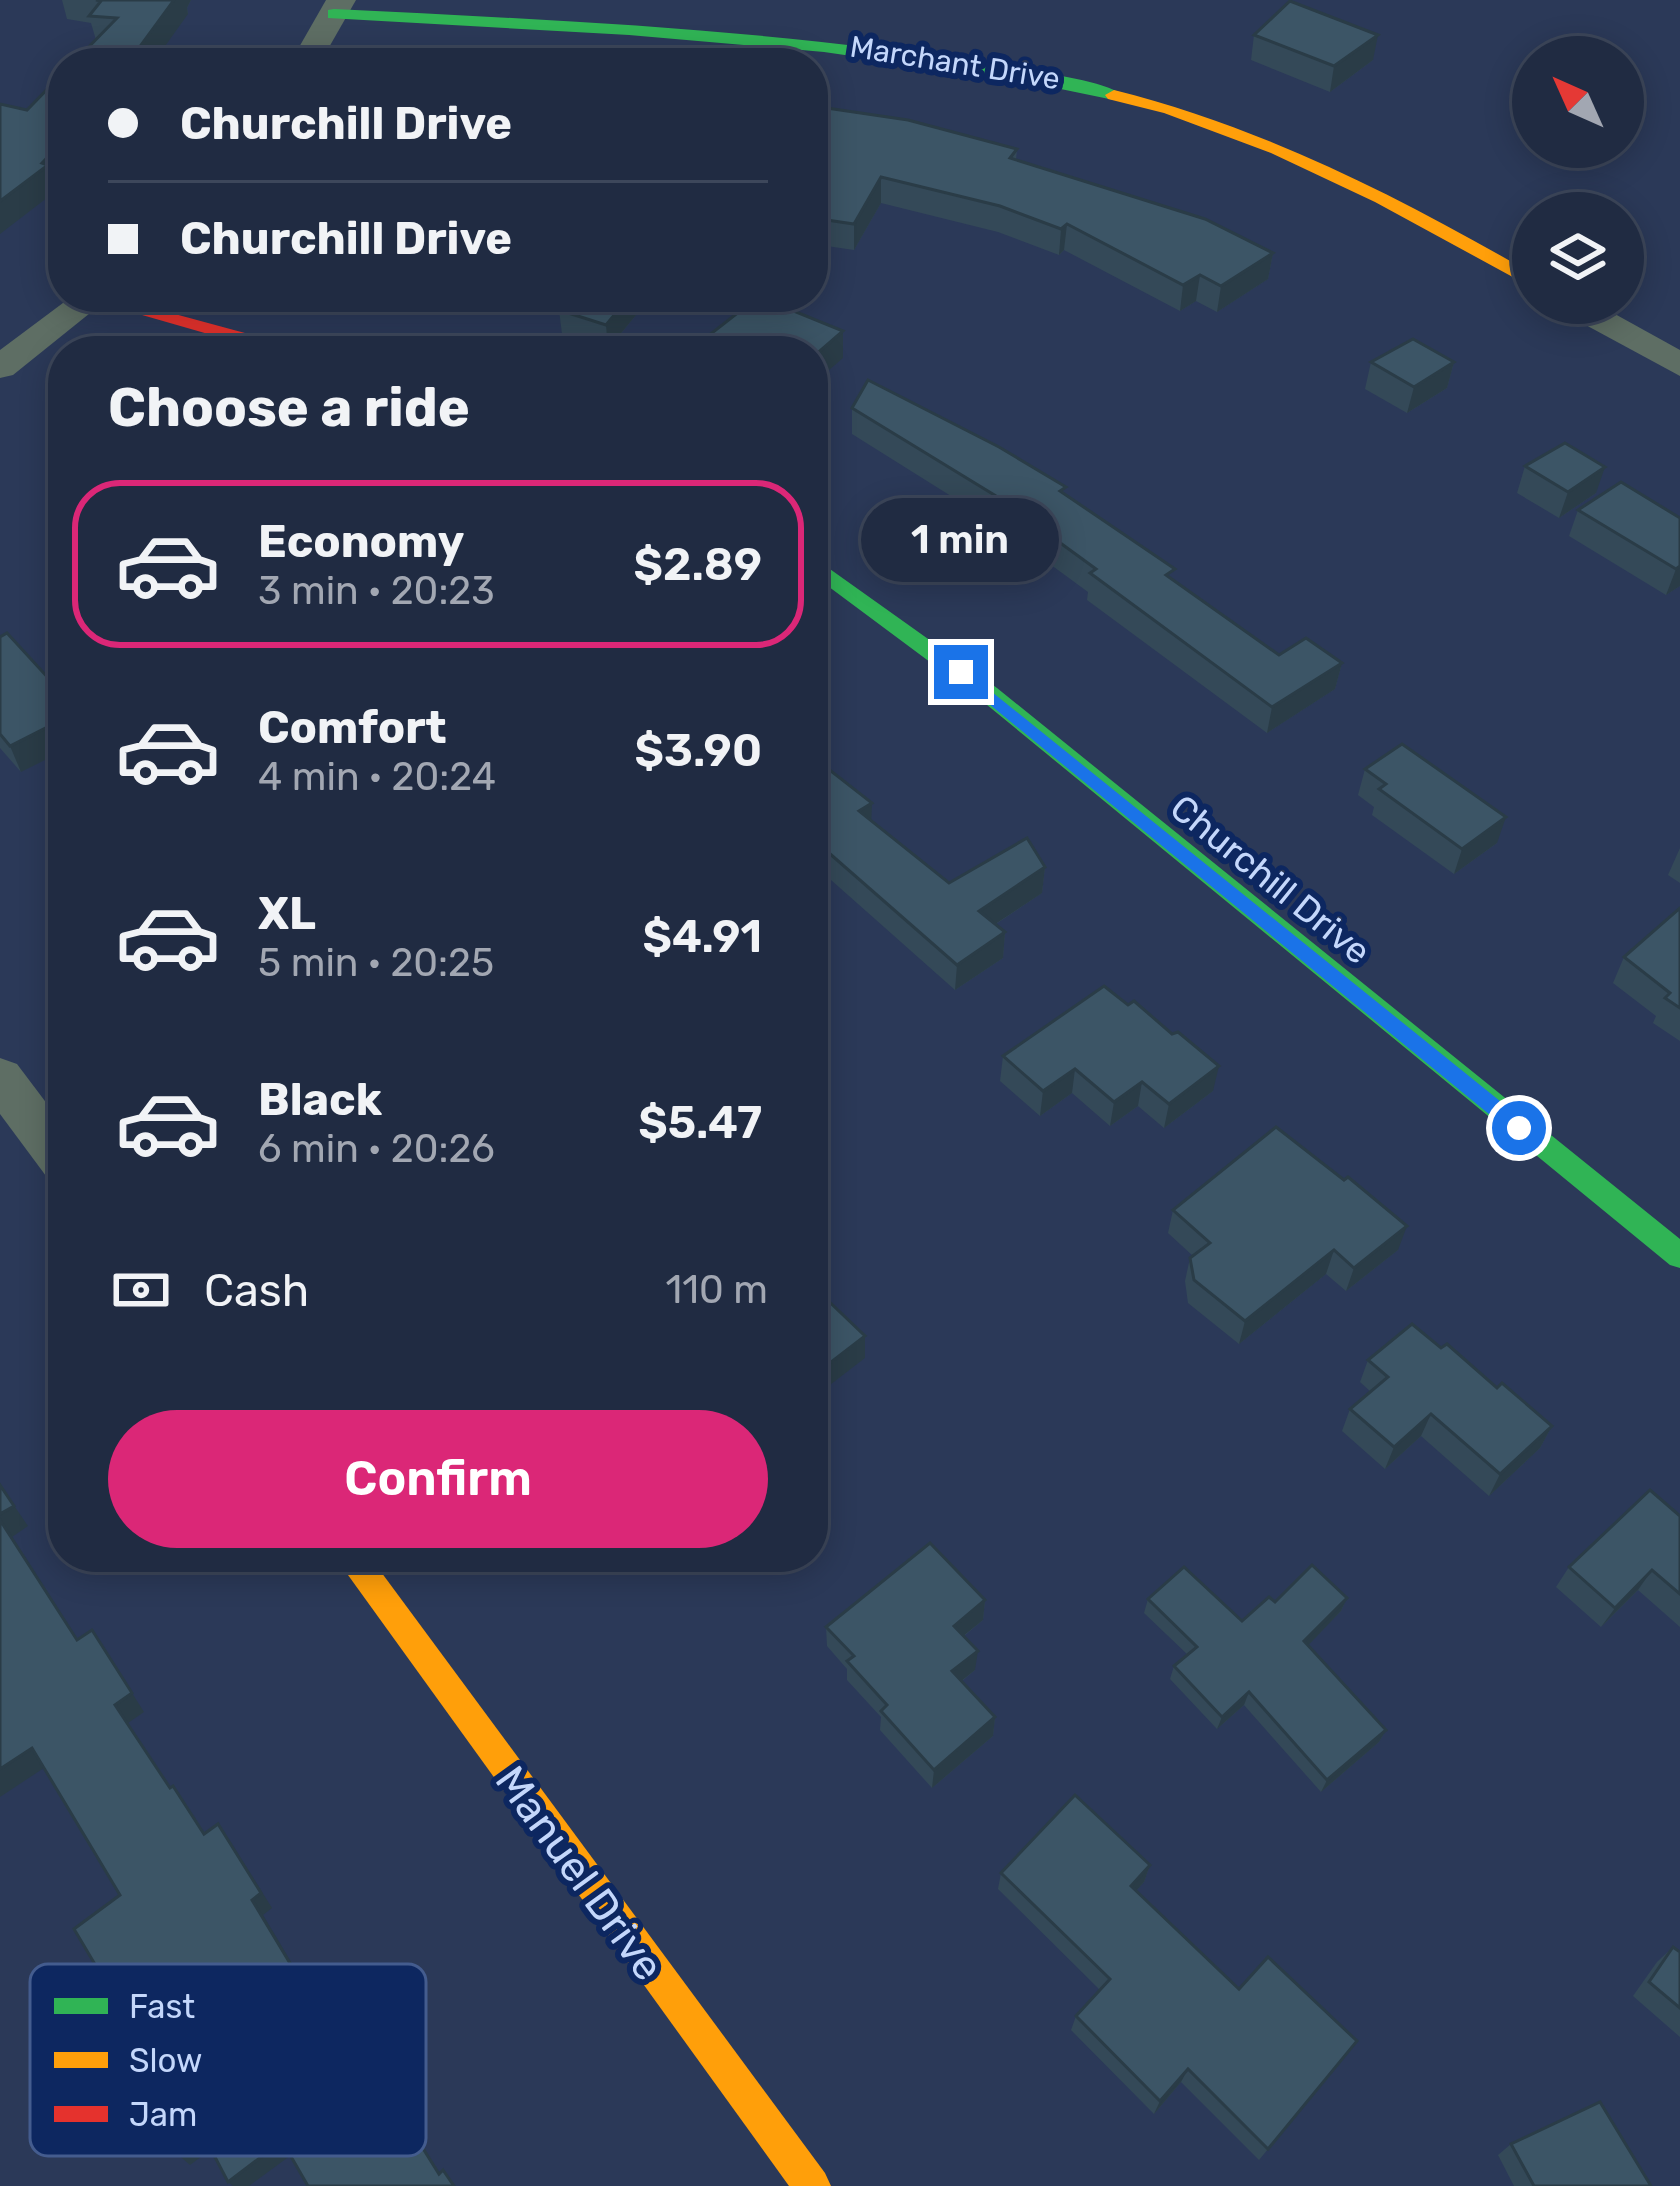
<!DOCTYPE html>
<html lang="en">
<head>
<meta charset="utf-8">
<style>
	body { margin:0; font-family:Rubik,sans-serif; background:#283349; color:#f1f3f6; height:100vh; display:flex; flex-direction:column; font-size:45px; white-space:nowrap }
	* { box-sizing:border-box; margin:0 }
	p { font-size:39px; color:#a2a7b2 }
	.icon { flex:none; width:66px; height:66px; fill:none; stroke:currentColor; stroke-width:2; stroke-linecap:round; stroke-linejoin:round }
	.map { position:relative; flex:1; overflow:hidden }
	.sheet { position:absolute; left:48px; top:336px; width:780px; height:1236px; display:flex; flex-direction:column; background:#202b42; border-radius:48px; box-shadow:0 6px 30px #0003,0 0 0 3px #3d475b }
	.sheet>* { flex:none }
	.banner { position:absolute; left:48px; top:48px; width:780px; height:264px; border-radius:48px; box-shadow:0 6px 30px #0003,0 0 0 3px #3d475b; display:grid; align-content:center; height:264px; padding:0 60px; background:#202b42 }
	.needle { width:78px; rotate:315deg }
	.tools { position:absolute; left:1512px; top:36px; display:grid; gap:24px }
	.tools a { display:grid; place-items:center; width:132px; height:132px; border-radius:50%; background:#202b42; box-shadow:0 6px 30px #0003,0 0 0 3px #3d475b; font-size:60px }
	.end { position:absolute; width:54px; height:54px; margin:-27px; border:15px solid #1a73e8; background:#fff; box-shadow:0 0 0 6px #fff }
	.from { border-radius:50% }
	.bubble { position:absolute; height:84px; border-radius:42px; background:#202b42; box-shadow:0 6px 30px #0003,0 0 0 3px #3d475b; font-size:39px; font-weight:600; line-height:84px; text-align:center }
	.banner b { display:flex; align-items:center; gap:42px; height:114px; font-size:45px }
	.banner b+b { border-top:3px solid #3d475b }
	.banner i { width:30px; height:30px; background:#f1f3f6 }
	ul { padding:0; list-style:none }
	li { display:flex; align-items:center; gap:36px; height:168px; margin:0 24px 18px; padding:0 36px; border:6px solid transparent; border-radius:48px }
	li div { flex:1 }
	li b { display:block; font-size:45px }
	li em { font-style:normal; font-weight:600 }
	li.on { border-color:#db2777 }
	li>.icon { width:108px; height:108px; stroke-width:1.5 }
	h2 { padding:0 60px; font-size:54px; line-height:144px }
	.pay { display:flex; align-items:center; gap:30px; height:132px; padding:0 60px; font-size:45px }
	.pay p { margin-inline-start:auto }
	.cta { display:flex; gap:24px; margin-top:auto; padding:24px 60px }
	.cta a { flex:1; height:138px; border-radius:72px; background:#db2777; color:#fff; font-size:48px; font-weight:600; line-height:138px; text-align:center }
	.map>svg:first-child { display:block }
</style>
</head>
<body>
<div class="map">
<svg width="1680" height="2186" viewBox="0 0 1680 2186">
	<rect width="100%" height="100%" fill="#2b3958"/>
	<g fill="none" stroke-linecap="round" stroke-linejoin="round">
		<g fill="#5e6e64" fill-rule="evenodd">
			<path d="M326,0H356L320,63H290Z"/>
			<path d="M71,297H110L13,375L0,378V350Z"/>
			<path d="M1553,303H1595L1680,350V376L1558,310Z"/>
			<path d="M0,1058L17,1064L63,1125V1182L46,1176L0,1114Z"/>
		</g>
		<g fill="#30b455" fill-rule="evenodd">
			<path d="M334,9C554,20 773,29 990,65C1024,71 1097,77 1123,95L1114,100L1017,80L824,52L629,35L328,18V10Z"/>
			<path d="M813,557L997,688L1680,1239V1268L1670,1265L981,700L813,575Z"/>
		</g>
		<g fill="#ff9f0a" fill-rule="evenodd">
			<path d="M1114,90C1265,128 1399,197 1533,274V288L1375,202L1271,153L1164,113L1108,99L1105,95Z"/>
			<path d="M335,1557H370L825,2173L831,2186H789Z"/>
		</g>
		<path fill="#e5322d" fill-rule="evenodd" d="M112,297L297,347L300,351H267L83,298Z"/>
	</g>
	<g fill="#344958">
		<path d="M62,0H191L187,8L188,14L96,40L91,23L67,19Z"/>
		<path d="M1254,35L1373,60L1330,92L1251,60Z"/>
		<path d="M813,106L1017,149L1016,160L1273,253L1268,279L1217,312L1196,301L1180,311L1064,250L1059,255L998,232L881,203L854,250L813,244Z"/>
		<path d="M651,297L608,349L562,334L559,310Z"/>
		<path d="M843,331V358L813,351H700L699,343Z"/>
		<path d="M1371,362H1454L1447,388L1407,413L1365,389Z"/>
		<path d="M852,408L1065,495L1173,580L1279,655L1342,663L1335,689L1267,733L1087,600L1088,592L994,523L852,434Z"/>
		<path d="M1525,466L1596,493L1559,518L1517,493Z"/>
		<path d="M1578,510L1680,518V586L1666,595L1569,536Z"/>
		<path d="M0,637L21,772L0,748Z"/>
		<path d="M813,757L871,821L949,883L1045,867L1042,893L996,924L1005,932L1003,958L955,990L813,864Z"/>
		<path d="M1365,769L1497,843L1454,874L1372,815L1374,807L1358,795Z"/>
		<path d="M1680,848V883L1668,875Z"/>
		<path d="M1680,908V1041L1653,1023L1656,1016L1613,983L1624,957Z"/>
		<path d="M1003,1056L1213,1091L1164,1128L1138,1106L1110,1126L1072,1093L1040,1116L1000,1081Z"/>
		<path d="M1173,1210L1398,1250L1346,1291L1326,1274L1239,1344L1188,1303L1185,1281L1190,1258L1193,1256L1168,1233Z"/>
		<path d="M1441,1348L1552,1426L1540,1448L1489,1496L1421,1436L1385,1469L1342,1431L1350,1409L1371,1392L1360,1382L1368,1360Z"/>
		<path d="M1680,1516V1627L1638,1590L1601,1627L1556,1587L1569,1567Z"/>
		<path d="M1347,1598L1341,1611L1308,1645L1386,1730L1379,1742L1321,1792L1244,1705L1217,1729L1170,1679L1174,1666L1188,1655L1144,1613L1148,1599L1242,1621L1275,1602Z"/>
		<path d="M985,1600L983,1620L964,1636L975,1670L962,1681L995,1717L993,1736L932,1788L880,1730L881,1717L847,1680V1669L827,1646L826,1627Z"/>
		<path d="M1150,1865L1144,1882L1136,1891L1239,1989L1357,2041L1259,2160L1181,2082L1154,2114L1071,2030L1076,2016L1100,1990L998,1889L1001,1873Z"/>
		<path d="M1673,1947L1680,1952V2037L1633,1996L1657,1962Z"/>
		<path d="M1511,2144L1651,2186H1514L1498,2155Z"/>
	</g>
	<g fill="#2a3c47">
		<path d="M174,0H191L187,8L188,14L153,63H128Z"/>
		<path d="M1378,35L1373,60L1330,92L1334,66Z"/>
		<path d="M63,141V175L54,185L56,191L0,234V201Z"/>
		<path d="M881,177V203L854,250V224Z"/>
		<path d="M1067,224L1064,250L1059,255L1061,229Z"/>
		<path d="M1273,253L1268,279L1217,312L1221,286Z"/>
		<path d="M1200,275L1196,301L1180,311L1183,285Z"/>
		<path d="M629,297H651L608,349L606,325Z"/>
		<path d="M843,331V358L813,384V357Z"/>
		<path d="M1454,362L1447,388L1407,413L1414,387Z"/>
		<path d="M1605,467L1596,493L1559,518L1568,492Z"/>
		<path d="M1680,566V586L1666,595L1676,569Z"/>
		<path d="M1342,663L1335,689L1267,733L1272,707Z"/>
		<path d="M63,719V751L21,772L10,746Z"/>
		<path d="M872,803L871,829L859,811Z"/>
		<path d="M1506,817L1497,843L1454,874L1462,849Z"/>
		<path d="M1045,867L1042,893L977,936L979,911Z"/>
		<path d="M1005,932L1003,958L955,990L957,965Z"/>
		<path d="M1219,1066L1213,1091L1164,1128L1169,1104Z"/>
		<path d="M1075,1069L1072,1093L1040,1116L1043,1091Z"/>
		<path d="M1142,1082L1138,1106L1110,1126L1114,1102Z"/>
		<path d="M1407,1226L1398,1250L1346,1291L1354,1268Z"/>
		<path d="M1334,1250L1326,1274L1239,1344L1245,1321Z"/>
		<path d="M865,1336V1358L813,1398V1376Z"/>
		<path d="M1431,1414L1421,1436L1385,1469L1394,1447Z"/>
		<path d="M1552,1426L1540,1448L1489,1496L1500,1474Z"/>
		<path d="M826,1472V1493L813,1503V1482Z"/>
		<path d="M0,1485L28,1526L12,1537L90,1659L0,1520Z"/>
		<path d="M1652,1570L1638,1590L1601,1627L1615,1608Z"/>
		<path d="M1347,1598L1341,1611L1299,1655L1304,1641Z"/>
		<path d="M985,1600L983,1620L952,1645L954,1626Z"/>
		<path d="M105,1650L144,1712L128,1723L115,1705Z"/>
		<path d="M978,1651L975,1670L950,1690L952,1671Z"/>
		<path d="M1249,1692L1244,1705L1217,1729L1222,1717Z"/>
		<path d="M995,1717L993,1736L932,1788L934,1770Z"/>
		<path d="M1386,1730L1379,1742L1321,1792L1327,1780Z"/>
		<path d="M32,1748L47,1766L0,1797V1769Z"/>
		<path d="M230,1841L272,1908L263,1915L331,2029L252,1900Z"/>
		<path d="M1150,1865L1144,1882L1126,1902L1131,1886Z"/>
		<path d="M1188,2069L1181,2082L1154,2114L1160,2101Z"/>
		<path d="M203,2134L216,2146L190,2165L176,2153Z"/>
		<path d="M282,2141L294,2153L249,2186H233L228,2182Z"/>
	</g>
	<g fill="#3c5566" stroke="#2a3c47" stroke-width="3">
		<path d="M96,0H174L128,63H73L117,18L89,16L101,1Z"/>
		<path d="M1290,1L1378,35L1334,66L1254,35Z"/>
		<path d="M63,73V141L42,163L48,165L0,201V104L27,110Z"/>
		<path d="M813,106L908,120L1017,149L1010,158L1205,219L1273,253L1221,286L1200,275L1183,285L1067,224L1061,229L1000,206L881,177L854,224L813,218Z"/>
		<path d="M573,297H629L606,325L559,310Z"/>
		<path d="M758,297H759L843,331L813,357V351H718L699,343Z"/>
		<path d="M1413,339L1454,362L1414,387L1371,362Z"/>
		<path d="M868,380L999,447L1066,487L1060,491L1175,569L1166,575L1279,655L1306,638L1342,663L1272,707L1090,573L1096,569L996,496L852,408Z"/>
		<path d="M1565,443L1605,467L1568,492L1525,466Z"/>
		<path d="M1621,482L1680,518V566L1676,569L1578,510Z"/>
		<path d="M7,633L63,694V719L10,746L0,734V637Z"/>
		<path d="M1402,744L1506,817L1462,849L1379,789L1386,784L1365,769Z"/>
		<path d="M813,757L872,803L859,811L949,883L1027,838L1045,867L979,911L1005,932L957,965L813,839Z"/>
		<path d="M1680,908V1008L1665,998L1670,993L1624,957Z"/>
		<path d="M1104,986L1128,1005L1134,1001L1172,1034L1178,1032L1219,1066L1169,1104L1142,1082L1114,1102L1075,1069L1043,1091L1003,1056Z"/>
		<path d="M1276,1127L1344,1180L1348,1177L1407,1226L1354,1268L1334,1250L1245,1321L1194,1280L1190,1258L1210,1243L1173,1210Z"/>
		<path d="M819,1292L865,1336L813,1376V1296Z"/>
		<path d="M1412,1324L1441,1348L1447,1344L1497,1388L1502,1383L1552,1426L1500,1474L1431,1414L1394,1447L1350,1409L1388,1377L1368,1360Z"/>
		<path d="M813,1459L826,1472L813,1482Z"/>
		<path d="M0,1485L14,1506L0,1514Z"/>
		<path d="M1650,1490L1680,1516V1594L1652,1570L1615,1608L1569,1567Z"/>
		<path d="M0,1520L77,1640L92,1630L132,1693L115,1705L170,1788L173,1786L204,1834L218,1824L261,1893L252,1900L321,2015L329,2010L365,2070L371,2065L439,2174L443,2170L454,2186H308L282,2141L228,2182L203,2134L176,2153L135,2080L147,2071L124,2030L131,2025L74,1929L120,1895L32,1748L0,1769Z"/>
		<path d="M930,1543L985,1600L954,1626L978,1651L952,1671L995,1717L934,1770L881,1711L887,1705L847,1661L854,1656L826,1627Z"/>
		<path d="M1312,1565L1347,1598L1304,1641L1386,1730L1327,1780L1249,1692L1222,1717L1174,1666L1197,1647L1148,1599L1184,1567L1242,1621L1269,1597L1275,1602Z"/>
		<path d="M1075,1795L1150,1865L1131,1886L1239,1989L1268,1957L1357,2041L1268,2149L1188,2069L1160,2101L1076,2016L1110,1979L1001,1873Z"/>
		<path d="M1673,1947L1680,1952V2008L1649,1982Z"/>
		<path d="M1600,2102L1651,2186H1534L1511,2144Z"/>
	</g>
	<path fill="#1a73e8" d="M961,667L1526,1122V1133H1512L955,676L953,672Z"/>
	<g text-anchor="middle" stroke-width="12" stroke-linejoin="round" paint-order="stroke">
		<g font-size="30" fill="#c4d7fb" stroke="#0d2760">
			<text transform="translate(955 63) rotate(9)" y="10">Marchant Drive</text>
		</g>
		<g font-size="36" fill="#c4d7fb" stroke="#0d2760">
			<text transform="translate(1271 879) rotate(39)" y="13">Churchill Drive</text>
		</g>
		<g font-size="42" fill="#c4d7fb" stroke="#0d2760">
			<text transform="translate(580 1873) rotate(54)" y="15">Manuel Drive</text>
		</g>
	</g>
	<rect x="30" y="1964" width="396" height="192" rx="18" fill="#0d2760" stroke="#445c8e" stroke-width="3"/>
	<rect x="54" y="1998" width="54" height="16" fill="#30b455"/>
	<rect x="54" y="2052" width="54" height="16" fill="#ff9f0a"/>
	<rect x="54" y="2106" width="54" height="16" fill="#e5322d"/>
	<g font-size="33" fill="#c4d7fb">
		<text x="129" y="2018">Fast</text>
		<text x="129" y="2072">Slow</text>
		<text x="129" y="2126">Jam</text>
	</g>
</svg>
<div class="tools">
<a><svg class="needle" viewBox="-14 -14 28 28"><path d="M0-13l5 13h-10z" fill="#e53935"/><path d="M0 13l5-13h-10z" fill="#a2a7b2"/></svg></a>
<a><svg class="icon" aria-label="layers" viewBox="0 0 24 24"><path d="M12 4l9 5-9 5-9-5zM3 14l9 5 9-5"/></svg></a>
</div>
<i class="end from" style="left:1519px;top:1128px"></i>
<i class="end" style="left:961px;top:672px"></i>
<div class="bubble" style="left:861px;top:498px;width:198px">1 min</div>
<div class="banner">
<b><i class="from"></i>Churchill Drive</b>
<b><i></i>Churchill Drive</b>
</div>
<section class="sheet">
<h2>Choose a ride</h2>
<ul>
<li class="on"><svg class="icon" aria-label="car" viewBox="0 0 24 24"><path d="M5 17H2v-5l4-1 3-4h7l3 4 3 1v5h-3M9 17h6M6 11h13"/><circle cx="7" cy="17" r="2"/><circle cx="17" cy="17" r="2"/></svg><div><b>Economy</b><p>3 min · 20:23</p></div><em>$2.89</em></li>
<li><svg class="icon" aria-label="car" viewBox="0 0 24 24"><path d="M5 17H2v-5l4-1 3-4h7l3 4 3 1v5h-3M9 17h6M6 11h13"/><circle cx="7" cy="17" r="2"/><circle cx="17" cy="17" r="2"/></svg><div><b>Comfort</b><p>4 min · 20:24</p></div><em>$3.90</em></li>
<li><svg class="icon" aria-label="car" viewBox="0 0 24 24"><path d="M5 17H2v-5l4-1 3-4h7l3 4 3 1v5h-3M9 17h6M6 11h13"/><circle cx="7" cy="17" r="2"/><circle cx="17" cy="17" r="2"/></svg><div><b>XL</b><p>5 min · 20:25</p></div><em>$4.91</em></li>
<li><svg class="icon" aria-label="car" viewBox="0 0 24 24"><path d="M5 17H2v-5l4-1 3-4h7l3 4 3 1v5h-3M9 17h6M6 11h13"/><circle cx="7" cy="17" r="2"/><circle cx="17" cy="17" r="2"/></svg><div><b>Black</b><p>6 min · 20:26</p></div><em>$5.47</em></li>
</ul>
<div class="pay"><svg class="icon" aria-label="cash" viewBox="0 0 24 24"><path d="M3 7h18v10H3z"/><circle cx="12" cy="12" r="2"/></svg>Cash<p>110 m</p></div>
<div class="cta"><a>Confirm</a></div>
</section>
</div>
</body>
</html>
